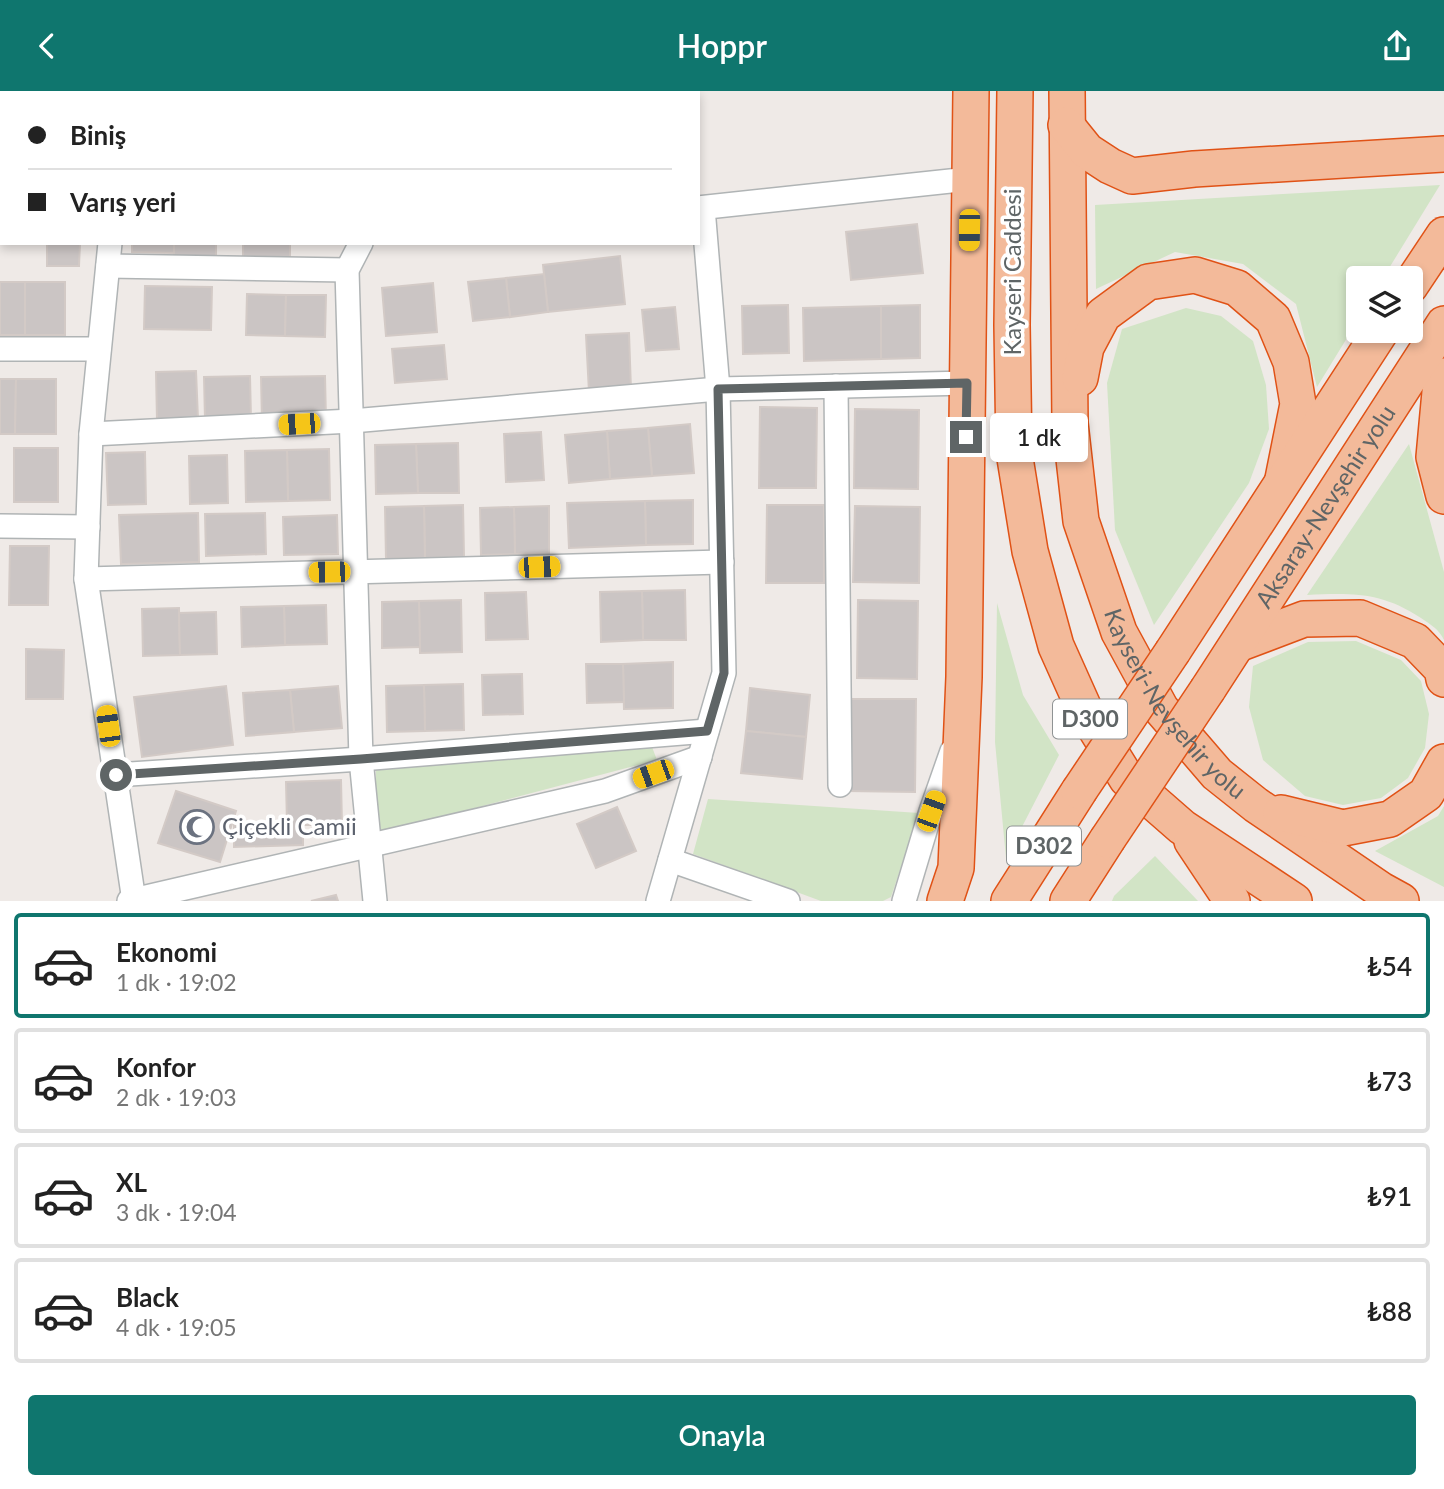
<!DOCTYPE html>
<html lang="tr">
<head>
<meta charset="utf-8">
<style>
	body { margin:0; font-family:Lato,sans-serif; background:#f6f6f6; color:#222; height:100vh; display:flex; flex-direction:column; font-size:26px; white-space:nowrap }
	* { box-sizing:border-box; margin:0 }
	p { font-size:23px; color:#767676 }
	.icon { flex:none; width:38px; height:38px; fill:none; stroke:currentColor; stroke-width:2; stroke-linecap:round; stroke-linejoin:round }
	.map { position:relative; height:810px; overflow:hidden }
	.details { display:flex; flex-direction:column; background:#fff; flex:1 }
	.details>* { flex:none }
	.hud { position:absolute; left:0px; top:0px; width:700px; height:154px; box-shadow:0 4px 10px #0003; display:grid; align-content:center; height:154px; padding:0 28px; background:#fff }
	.fabs { position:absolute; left:1346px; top:175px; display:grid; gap:14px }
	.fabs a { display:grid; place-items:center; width:77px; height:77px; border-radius:7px; background:#fff; box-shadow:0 4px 10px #0003; font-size:35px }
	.end { position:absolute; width:32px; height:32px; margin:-16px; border:9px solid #5f6566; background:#fff; box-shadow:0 0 0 4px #fff }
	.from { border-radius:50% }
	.bubble { position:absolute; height:49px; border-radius:7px; background:#fff; box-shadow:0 4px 10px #0003; font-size:23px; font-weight:600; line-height:49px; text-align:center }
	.car { position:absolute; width:21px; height:42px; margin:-21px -10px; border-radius:9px; box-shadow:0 0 5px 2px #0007; background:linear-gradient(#f5c518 24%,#345 0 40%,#f5c518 0 76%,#345 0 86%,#f5c518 0) }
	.hud b { display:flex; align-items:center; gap:24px; height:66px; font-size:26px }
	.hud b+b { border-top:2px solid #e0e0e0 }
	.hud i { width:18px; height:18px; background:#222 }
	ul { padding:12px 0 0; list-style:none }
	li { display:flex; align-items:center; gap:21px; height:105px; margin:0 14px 10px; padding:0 14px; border:4px solid #e0e0e0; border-radius:7px }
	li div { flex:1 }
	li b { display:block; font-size:26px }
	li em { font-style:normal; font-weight:600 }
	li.current { border-color:#0f766e }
	li>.icon { width:63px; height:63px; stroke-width:1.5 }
	.button { display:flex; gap:14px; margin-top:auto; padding:14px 28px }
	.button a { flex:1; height:80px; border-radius:7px; background:#0f766e; color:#fff; font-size:28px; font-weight:600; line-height:80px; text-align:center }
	header { display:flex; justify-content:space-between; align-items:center; height:91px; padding:0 28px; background:#0f766e; color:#fff; font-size:32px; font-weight:600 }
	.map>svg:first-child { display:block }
</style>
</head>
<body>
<header><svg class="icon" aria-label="back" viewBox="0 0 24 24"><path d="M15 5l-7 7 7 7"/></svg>Hoppr<svg class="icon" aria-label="share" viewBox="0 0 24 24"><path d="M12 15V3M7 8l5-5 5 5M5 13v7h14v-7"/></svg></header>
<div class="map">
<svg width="1444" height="810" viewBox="0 0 1444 810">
	<rect width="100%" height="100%" fill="#efeae7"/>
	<g fill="#d2e4c6">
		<path d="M1440,94L1383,187H1358V229L1317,296L1296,213L1243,173L1175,161L1096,198L1095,114Z"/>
		<path d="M1186,217L1221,225L1253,250L1266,294L1269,338L1249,392L1154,534L1115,439L1107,292L1122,238Z"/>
		<path d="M1409,353L1444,481V549C1439,538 1431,534 1421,527C1381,501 1353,502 1307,504Z"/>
		<path d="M997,512L1023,604L1059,664L1006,767L995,651Z"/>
		<path d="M1356,550L1401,569L1421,590L1429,623L1425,657L1408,687L1381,707L1343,714L1305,705L1263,669L1249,616L1253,575L1308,551Z"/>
		<path d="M652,656L657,669L376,743V679Z"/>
		<path d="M708,708L919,722L891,806L883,810H821L693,763Z"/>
		<path d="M1444,715V796L1375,760L1438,725Z"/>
		<path d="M1155,765L1198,810H1112L1114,805Z"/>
	</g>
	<g fill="#cbc5c4" stroke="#d3cac6" stroke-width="2">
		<path d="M0,0H16V2H2L0,16Z"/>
		<path d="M16,0H56L16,2Z"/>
		<path d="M203,0H262L202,2Z"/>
		<path d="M523,0H581L522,2Z"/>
		<path d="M642,0H674L673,2Z"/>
		<rect x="0" y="25" width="2" height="46"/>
		<path d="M917,133L923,182L851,189L846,141Z"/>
		<path d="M47,152H80L79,175H47Z"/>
		<path d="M132,152H174V162L132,161Z"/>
		<path d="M174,152H216V169L174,168Z"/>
		<path d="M243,152H290V167L243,166Z"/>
		<path d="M620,165L625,213L548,221L543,174Z"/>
		<path d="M544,183L548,221L510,226L506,187Z"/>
		<path d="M506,187L510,226L473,230L468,191Z"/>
		<rect x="0" y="191" width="25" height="53"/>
		<rect x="25" y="191" width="40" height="53"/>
		<path d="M433,192L437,241L386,245L382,197Z"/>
		<path d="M145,195L212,196L211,239L144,238Z"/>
		<path d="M247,203L286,204L285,245L246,244Z"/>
		<path d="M286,204H326L325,246L285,245Z"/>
		<path d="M788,214L789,262L743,263L742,215Z"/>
		<path d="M920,214V267L881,268V215Z"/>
		<path d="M881,215V268L804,270L803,217Z"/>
		<path d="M675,216L679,258L646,260L642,219Z"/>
		<path d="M629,242L631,299L589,301L586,244Z"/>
		<path d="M444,254L447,288L395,292L392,258Z"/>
		<path d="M196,280L198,328L157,329L156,281Z"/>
		<path d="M250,285L251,328L205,329L204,286Z"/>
		<path d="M325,285L326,329L262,330L261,286Z"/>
		<path d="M0,288H16L15,343H0Z"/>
		<path d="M16,288H56V343H15Z"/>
		<path d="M760,316L817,317L816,397H759Z"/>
		<path d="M855,318L919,319L918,398L854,397Z"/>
		<path d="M690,333L694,382L652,385L648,337Z"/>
		<path d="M648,337L652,385L610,388L607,340Z"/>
		<path d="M607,340L610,388L569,392L565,344Z"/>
		<path d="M541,341L544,389L506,391L504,343Z"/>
		<path d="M458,352L459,402H418L416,353Z"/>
		<path d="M416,353L418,402L376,403L375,354Z"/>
		<rect x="14" y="357" width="44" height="54"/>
		<path d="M329,358L330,409L288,410L287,359Z"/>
		<path d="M287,359L288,410L246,411L245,360Z"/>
		<path d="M145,361L146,413L108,414L106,362Z"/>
		<path d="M227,364L228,412L190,413L189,365Z"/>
		<path d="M693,409V453L646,454L645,410Z"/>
		<path d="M645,410L646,454L569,457L567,412Z"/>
		<path d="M463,414L464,466L425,467L424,415Z"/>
		<path d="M767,414H824V492H766Z"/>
		<path d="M424,415L425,467L386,468L385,416Z"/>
		<path d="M549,415V462L515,463L514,416Z"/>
		<path d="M855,415L920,416L919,492L853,491Z"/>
		<path d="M514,416L515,463L481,464L480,417Z"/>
		<path d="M198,422L199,471L121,473L119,424Z"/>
		<path d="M265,422L266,463L206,465L205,423Z"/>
		<path d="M337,424L338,463L284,464L283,426Z"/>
		<path d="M10,455H49L48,514H9Z"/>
		<path d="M685,499L686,549H643L642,500Z"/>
		<path d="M642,500L643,549L601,551L600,501Z"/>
		<path d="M526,501L528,548L486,549L485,502Z"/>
		<path d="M461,509L462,561L420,562L419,510Z"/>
		<path d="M858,509L918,510L917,588L857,587Z"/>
		<path d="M419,510L420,556L382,557V511Z"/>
		<path d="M326,514L327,553L285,554L284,515Z"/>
		<path d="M284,515L285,554L242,556L241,516Z"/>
		<path d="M179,517L180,564L143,565L142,518Z"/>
		<path d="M216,521L217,563L180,564L179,522Z"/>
		<path d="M26,558L64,559L63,608H26Z"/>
		<path d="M673,571V617L624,618L623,573Z"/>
		<path d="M586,573H623L624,611L587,612Z"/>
		<path d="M522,583L523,623L483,624L482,584Z"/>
		<path d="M463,593L464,639L425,640L424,594Z"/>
		<path d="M424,594L425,640L387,641L386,595Z"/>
		<path d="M226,595L233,654L142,666L134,606Z"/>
		<path d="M338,595L342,637L294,641L290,599Z"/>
		<path d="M750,597L810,604L806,646L746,640Z"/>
		<path d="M290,599L294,641L246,645L243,602Z"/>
		<path d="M848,608H916L915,701L847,700Z"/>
		<path d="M746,640L806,646L802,688L741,682Z"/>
		<path d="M341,689L342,734H303V754L234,756V734L287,732L286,691Z"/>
		<path d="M176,700L236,720L220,771L158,752Z"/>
		<path d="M617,716L636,760L596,777L577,733Z"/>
		<path d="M336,804L338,810H311Z"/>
	</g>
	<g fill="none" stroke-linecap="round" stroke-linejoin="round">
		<g stroke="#b0b4b5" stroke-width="26">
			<g id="minor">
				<path d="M134,0L137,2"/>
				<path d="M406,2L407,0"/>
				<path d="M596,2L597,0"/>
				<path d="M0,103H2"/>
				<path d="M698,117L969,88"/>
				<path d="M110,152L91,343L86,488L134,810"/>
				<path d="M361,152L347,179L361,668L375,810"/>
				<path d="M108,175L347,179"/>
				<path d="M0,258H99"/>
				<path d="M836,295L840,694"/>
				<path d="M91,343L352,330L718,298L967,292"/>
				<path d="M0,435L88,436"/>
				<path d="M86,488L722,471"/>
				<path d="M115,684L361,668L707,640"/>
				<path d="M670,769L788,810"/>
				<path d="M129,810L605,700L700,666"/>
				<path d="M658,810L724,582L718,298L703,117"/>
				<path d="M904,810L931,720L952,660"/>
			</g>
		</g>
		<g stroke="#e05216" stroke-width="38">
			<g id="highway">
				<path d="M1015,0L1012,234L1014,361L1030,460L1056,555L1086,622L1127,688L1182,736L1294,810"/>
				<path id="s1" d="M1067,0L1070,332L1081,430L1119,541L1161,618L1217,683L1256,714L1381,799L1401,810"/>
				<path d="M1066,34L1087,60L1110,75L1132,85L1194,78L1444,63"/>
				<path d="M1410,195L1444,144"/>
				<path d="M1444,285L1440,301L1434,366L1444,405"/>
				<path d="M1080,287L1086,256L1103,224L1148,191L1195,184L1237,197L1273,228L1291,271L1298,313L1283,388"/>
				<path d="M1238,553L1304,528L1360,527L1415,550L1442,578L1444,588"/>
				<path d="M1173,560L1381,240"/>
				<path id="s2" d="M1208,598L1444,233"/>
				<path d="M1281,722L1343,737L1390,728L1426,703L1444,671"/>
				<path d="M1192,750L1232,810"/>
				<path d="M945,810L956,777L964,586L971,0"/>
				<path d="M1009,810L1079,700"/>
				<path d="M1068,810L1107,749"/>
			</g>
		</g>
		<use href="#minor" stroke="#fff" stroke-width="23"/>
		<use href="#highway" stroke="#f3ba9a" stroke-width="35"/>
		<g stroke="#e05216" stroke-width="38" stroke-linecap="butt">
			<g id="highway-bridge">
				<path d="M1079,700L1173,560"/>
				<path d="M1107,749L1208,598"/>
			</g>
		</g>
		<use href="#highway-bridge" stroke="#f3ba9a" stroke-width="35"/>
	</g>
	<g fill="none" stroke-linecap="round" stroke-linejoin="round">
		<path stroke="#5f6566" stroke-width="9" d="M116,684L361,668L707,640L724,582L718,298L967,292L966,346"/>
	</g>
	<defs>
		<g id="mosque-ring" transform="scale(1.75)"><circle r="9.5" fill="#fff" stroke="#6b7280" stroke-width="1.5"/><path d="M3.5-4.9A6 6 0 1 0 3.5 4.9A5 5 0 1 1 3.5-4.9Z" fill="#6b7280"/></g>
	</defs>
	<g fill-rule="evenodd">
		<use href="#mosque-ring" x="197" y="736"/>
	</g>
	<g text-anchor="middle" stroke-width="7" stroke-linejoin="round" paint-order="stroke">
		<g fill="#fff" stroke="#8f9394" stroke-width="2">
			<rect x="1053" y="608.5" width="74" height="39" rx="5"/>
			<rect x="1007" y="735.5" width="74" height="39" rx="5"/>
		</g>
		<g font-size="23" font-weight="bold" fill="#5f6566">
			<text x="1090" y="636">D300</text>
			<text x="1044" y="763">D302</text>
		</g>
		<g font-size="24" fill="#5f6566" stroke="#fff">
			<text transform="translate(1013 181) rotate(-90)" y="8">Kayseri Caddesi</text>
			<text dy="8" stroke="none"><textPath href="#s2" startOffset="217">Aksaray-Nevşehir yolu</textPath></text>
			<text dy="8" stroke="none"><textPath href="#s1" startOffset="639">Kayseri-Nevşehir yolu</textPath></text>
		</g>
		<g font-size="24" fill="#5b616d" stroke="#fff" text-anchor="start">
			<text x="222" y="744">Çiçekli Camii</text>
		</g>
	</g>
</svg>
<div class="fabs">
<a><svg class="icon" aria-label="layers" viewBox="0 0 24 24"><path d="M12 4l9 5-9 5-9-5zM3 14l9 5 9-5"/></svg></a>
</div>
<i class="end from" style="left:116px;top:684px"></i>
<i class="end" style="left:966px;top:346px"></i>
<div class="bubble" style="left:990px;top:322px;width:98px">1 dk</div>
<i class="car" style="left:969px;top:139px;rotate:181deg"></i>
<i class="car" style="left:299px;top:333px;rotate:267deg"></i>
<i class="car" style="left:539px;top:476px;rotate:88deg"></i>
<i class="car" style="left:329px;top:481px;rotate:269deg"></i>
<i class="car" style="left:108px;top:635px;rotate:352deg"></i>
<i class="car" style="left:653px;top:683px;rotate:250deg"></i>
<i class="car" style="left:931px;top:720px;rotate:20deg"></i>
<div class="hud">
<b><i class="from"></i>Biniş</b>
<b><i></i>Varış yeri</b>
</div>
</div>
<section class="details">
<ul>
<li class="current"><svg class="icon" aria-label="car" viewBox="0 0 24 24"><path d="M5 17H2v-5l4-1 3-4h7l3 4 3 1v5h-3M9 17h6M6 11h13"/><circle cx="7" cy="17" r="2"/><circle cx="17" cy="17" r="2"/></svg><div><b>Ekonomi</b><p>1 dk · 19:02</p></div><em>₺54</em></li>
<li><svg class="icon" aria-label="car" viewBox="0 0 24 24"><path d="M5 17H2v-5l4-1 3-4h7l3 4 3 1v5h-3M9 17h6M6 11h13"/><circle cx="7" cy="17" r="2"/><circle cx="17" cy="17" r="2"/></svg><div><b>Konfor</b><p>2 dk · 19:03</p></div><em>₺73</em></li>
<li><svg class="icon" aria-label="car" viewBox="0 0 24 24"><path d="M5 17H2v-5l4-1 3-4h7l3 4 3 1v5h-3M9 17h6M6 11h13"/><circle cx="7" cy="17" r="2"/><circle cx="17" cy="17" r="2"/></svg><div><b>XL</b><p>3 dk · 19:04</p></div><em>₺91</em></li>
<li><svg class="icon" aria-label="car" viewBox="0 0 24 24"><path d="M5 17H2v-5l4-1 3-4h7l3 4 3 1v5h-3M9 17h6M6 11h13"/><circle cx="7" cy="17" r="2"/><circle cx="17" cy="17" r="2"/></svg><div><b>Black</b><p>4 dk · 19:05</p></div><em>₺88</em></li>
</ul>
<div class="button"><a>Onayla</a></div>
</section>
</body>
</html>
